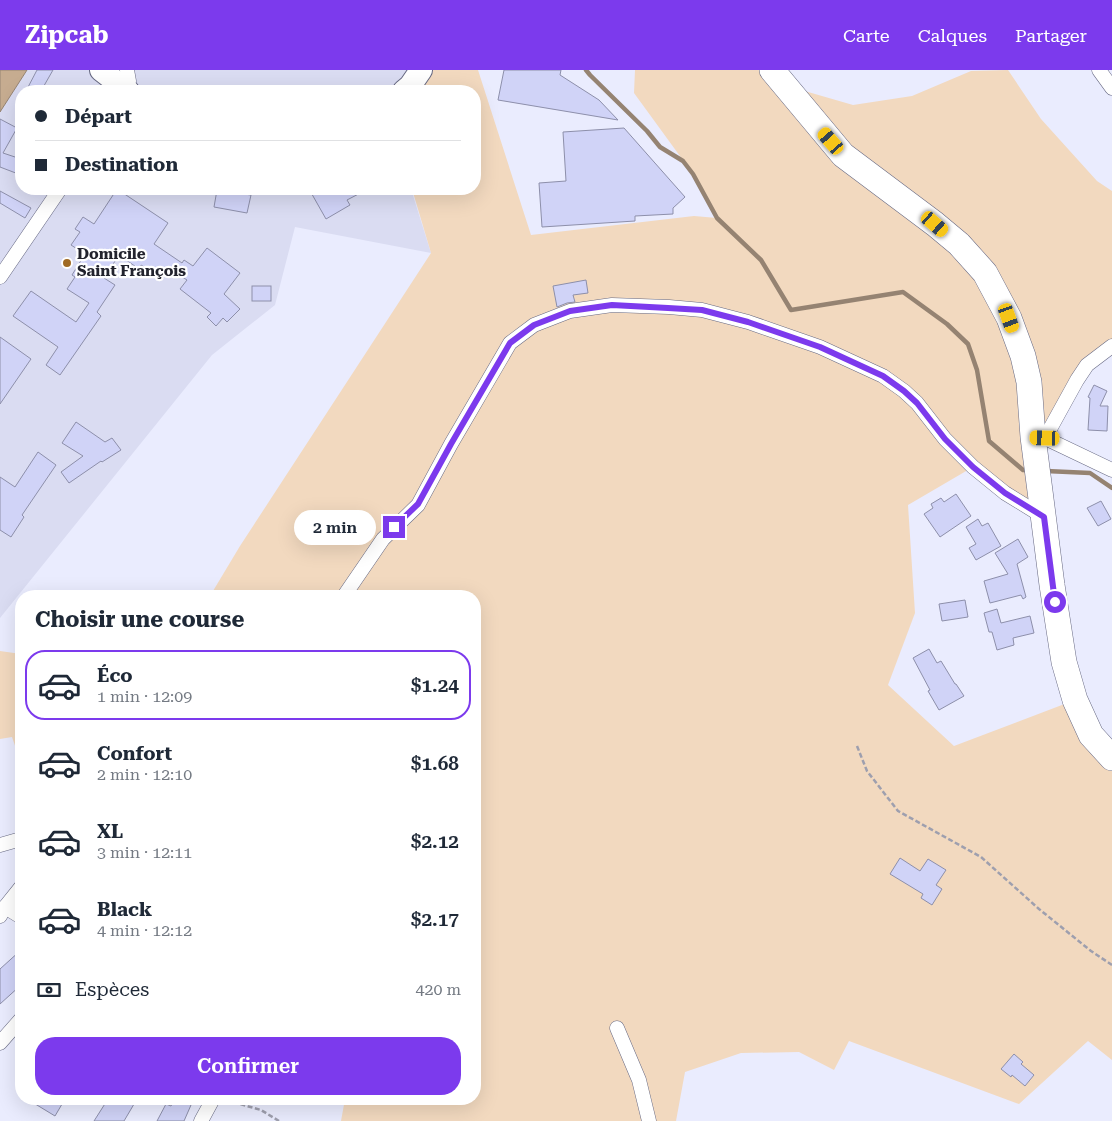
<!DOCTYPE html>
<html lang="fr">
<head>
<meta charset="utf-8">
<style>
	body { margin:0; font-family:"Roboto Serif",serif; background:#f6f6f7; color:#1f2937; height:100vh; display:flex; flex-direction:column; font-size:19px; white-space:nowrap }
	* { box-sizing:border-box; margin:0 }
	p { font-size:16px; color:#747a83 }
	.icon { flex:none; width:28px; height:28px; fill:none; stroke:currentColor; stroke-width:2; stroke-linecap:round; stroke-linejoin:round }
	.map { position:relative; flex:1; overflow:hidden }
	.drawer { position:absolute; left:15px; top:520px; width:466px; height:515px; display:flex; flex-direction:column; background:#fff; border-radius:20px; box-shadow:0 5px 20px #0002 }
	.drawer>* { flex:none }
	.banner { position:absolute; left:15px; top:15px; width:466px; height:110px; border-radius:20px; box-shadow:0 5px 20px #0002; display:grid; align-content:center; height:110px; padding:0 20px; background:#fff }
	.end { position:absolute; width:22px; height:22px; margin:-11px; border:6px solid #7c3aed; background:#fff; box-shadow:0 0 0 2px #fff }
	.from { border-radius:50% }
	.bubble { position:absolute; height:35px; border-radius:18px; background:#fff; box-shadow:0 5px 20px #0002; font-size:16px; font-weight:600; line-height:35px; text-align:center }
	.car { position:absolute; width:15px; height:30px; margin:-15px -8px; border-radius:6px; box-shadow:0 0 4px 1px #0007; background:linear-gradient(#f5c518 24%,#345 0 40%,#f5c518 0 76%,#345 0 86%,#f5c518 0) }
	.banner b { display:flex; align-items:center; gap:18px; height:48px; font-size:19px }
	.banner b+b { border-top:1px solid #e0e1e3 }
	.banner i { width:12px; height:12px; background:#1f2937 }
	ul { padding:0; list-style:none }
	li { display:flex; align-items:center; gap:15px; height:70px; margin:0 10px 8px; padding:0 10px; border:2px solid transparent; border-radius:20px }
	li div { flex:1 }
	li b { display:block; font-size:19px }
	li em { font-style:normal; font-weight:600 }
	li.current { border-color:#7c3aed }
	li>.icon { width:45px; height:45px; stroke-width:1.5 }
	h2 { padding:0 20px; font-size:22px; line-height:60px }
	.pay { display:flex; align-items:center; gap:12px; height:55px; padding:0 20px; font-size:19px }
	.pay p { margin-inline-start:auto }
	.button { display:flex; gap:10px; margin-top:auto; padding:10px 20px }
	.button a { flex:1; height:58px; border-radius:20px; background:#7c3aed; color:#fff; font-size:20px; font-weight:600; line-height:58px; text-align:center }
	header { display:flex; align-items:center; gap:30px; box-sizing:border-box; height:70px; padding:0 25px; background:#7c3aed; color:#fff }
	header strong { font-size:24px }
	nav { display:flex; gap:28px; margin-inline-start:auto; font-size:18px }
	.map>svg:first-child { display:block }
</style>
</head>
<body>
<header>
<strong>Zipcab</strong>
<nav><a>Carte</a><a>Calques</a><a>Partager</a></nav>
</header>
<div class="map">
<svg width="1112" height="1051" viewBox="0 0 1112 1051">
	<rect width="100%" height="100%" fill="#eaecfe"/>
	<path fill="#dadcf2" d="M27,0H421L404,21H21V119H411L431,183L295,157L275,235L212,285L0,548V42Z"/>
	<g fill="#f2d9bf">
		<path d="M421,0H478L531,165L694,146L717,148L693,104L634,23L635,0H772L784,15L853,35L912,26L971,1L1008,0L1041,49L1097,111L1112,121V276L1096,288L1045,368L1044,447L973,397L908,435L915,543L888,615L954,676L1075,630L1112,688V990L1088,971L1019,1034L849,971L834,1000L799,982L741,983L685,1002L676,1051H341L345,1029H475V526H210L240,476L431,183L412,119H475V21H404Z"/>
		<path d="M0,581L21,584V693L12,667L0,669Z"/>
	</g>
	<path fill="#c6ac90" stroke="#958372" d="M0,0H27L0,42Z"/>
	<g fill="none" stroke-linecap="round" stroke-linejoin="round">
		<g stroke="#958372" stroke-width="4.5">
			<path d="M586,0L590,5L647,61L660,77L683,91L693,104L717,148L761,190L791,240L903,222L947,254L968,274L977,300L989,371L1023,400H1030"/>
			<path d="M1046,401L1090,403L1112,418"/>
		</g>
	</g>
	<g fill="#d0d3f7" stroke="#8d8faa">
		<path d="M37,0H53L41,21H26Z"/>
		<path d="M504,0H561L560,5L599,30L618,50L498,30Z"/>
		<path d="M0,49L17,58L3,83L21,89V105L0,97Z"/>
		<path d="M624,58L685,127L673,138V144L635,146V151L542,157L539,113L566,111L563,62Z"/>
		<path d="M117,119L168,153L154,174L182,193L184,190L193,196L207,178L240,203L224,224L240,239L227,252L223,248L216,256L207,247L211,243L180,219L187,210L167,197L160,207L141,195L139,199L119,185L104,208L115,215L97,242L101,246L60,305L46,295L58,277L13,246L31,221L76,252L89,233L67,219L75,207L72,205L85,184L71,175L80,162L75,159L83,147L94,154Z"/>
		<path d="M309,119H368L347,130L350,135L326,149Z"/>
		<path d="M217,120L251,125L247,143L214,137Z"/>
		<path d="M0,121L31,138L25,148L0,133Z"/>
		<path d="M586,210L588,223L573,225L575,232L567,233L557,237L553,216Z"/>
		<rect x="252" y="216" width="19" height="15"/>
		<path d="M0,267L31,289L0,334Z"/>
		<path d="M1094,315L1107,321L1100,336H1108L1107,361L1088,360L1090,328L1088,327Z"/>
		<path d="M76,352L105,372L112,368L121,380L102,392L101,391L69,413L61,402L83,386L62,373Z"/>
		<path d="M38,382L56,395L22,445L24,447L11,467L0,460V407L15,417Z"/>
		<path d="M956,424L971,446L940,467L924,444L933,438L931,434L941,428L944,432Z"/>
		<path d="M1101,431L1111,449L1098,456L1087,438Z"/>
		<path d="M978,449L982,456L988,453L1001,476L976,490L969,478L976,474L966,457Z"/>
		<path d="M1018,469L1028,487L1017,494L1026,527L1023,529L1021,525L990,533L984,511L1008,504L995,483Z"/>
		<path d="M965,530L968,547L942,551L939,534Z"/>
		<path d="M997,539L1001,553L1030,546L1034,563L1013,568L1014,575L997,580L992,562H989L984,543Z"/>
		<path d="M929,579L937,593L941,591L955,614H956L964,626L939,640L928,621L930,620L913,588Z"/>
		<path d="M900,788L920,801L928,789L946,800L936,815L942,819L932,835L921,828L923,824L890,804Z"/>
		<path d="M21,880V915L0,934V899Z"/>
		<path d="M1014,984L1023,992L1021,994L1034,1005L1025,1016L1012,1005L1011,1007L1001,999Z"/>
		<path d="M27,1029H65L55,1046Z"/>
		<path d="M108,1029H137L124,1051H94Z"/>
		<path d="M175,1029L191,1035L184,1051H157L166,1034L171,1036Z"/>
	</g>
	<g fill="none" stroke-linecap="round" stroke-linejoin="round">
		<g stroke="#676983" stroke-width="15">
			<g id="street">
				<path d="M127,0L129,11L127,21"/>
				<path d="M1099,0L1112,18"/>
				<path d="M0,207L60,119"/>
				<path d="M1037,367L1045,368L1112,400"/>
				<path d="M1045,368L1077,310L1087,295L1112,276"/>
				<path d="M344,526L383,469L418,435L451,374L510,273L534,255L570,241L612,235L669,237L702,240L748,252L820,277L883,306L904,321L917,333L945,369L973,397L1005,423L1044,447"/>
				<path d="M0,775L21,769"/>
				<path d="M5,837L21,847"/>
				<path d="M0,846L5,837L21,817"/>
				<path d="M617,958L639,1010L649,1051"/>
				<path d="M0,973L21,949"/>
				<path d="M201,1051L213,1029"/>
			</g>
		</g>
		<g stroke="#676983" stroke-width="24">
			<g id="primary">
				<path d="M101,0L128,21"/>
				<path d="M404,21L410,16L421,0"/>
			</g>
		</g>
		<g stroke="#676983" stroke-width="26">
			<path id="highway" d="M772,0L843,85L935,154L959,174L985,203L1009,248L1023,286L1029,312L1033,367L1040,421L1052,515L1064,592L1075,630L1091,665L1112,688"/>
		</g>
		<g stroke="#9e9fae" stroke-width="2.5" stroke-dasharray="5 2.5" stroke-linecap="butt">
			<path d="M857,676L867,701L898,741L981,787L1039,839L1091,881L1112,895"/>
			<path d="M226,1030L261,1040L279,1051"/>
		</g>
		<use href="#street" stroke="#fff" stroke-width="14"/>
		<use href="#primary" stroke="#fff" stroke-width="22"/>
		<use href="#highway" stroke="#fff" stroke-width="25"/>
	</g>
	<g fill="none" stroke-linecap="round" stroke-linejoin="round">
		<path stroke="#7c3aed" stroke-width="6" d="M394,457L418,434L451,374L510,273L534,255L570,241L612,235L668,238L702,240L748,252L820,277L883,306L904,321L917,333L945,369L973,397L1005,423L1044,447L1055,532"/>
	</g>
	<circle fill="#a06a24" stroke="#fff" stroke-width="2" cx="67" cy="193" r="5"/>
	<g text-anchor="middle" stroke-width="4.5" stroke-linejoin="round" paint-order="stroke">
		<g font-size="15" font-weight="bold" fill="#22232d" stroke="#fff" text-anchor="start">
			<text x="77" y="189">Domicile<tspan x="77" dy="17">Saint François</tspan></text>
		</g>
	</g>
</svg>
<i class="end from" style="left:1055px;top:532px"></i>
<i class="end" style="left:394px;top:457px"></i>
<div class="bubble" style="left:294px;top:440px;width:82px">2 min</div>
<i class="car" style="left:831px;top:71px;rotate:319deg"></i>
<i class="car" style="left:935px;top:154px;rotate:131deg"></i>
<i class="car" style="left:1009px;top:248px;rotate:160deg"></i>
<i class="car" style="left:1045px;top:368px;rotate:272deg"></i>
<div class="banner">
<b><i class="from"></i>Départ</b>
<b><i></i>Destination</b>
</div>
<section class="drawer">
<h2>Choisir une course</h2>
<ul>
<li class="current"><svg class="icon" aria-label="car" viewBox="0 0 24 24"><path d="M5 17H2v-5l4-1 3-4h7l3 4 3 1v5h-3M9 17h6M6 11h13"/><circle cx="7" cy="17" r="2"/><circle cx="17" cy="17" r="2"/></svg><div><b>Éco</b><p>1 min · 12:09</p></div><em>$1.24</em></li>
<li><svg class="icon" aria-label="car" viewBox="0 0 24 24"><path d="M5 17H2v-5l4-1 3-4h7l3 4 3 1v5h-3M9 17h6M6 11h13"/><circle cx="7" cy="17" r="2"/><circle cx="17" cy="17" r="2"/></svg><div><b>Confort</b><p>2 min · 12:10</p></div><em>$1.68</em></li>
<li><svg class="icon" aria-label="car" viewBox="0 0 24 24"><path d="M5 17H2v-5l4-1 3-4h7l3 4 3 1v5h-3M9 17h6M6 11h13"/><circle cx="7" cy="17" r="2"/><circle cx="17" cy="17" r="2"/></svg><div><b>XL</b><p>3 min · 12:11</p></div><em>$2.12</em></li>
<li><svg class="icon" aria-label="car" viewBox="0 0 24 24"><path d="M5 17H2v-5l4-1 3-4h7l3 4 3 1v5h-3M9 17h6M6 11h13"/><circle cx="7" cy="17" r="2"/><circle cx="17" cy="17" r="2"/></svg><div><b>Black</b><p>4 min · 12:12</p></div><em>$2.17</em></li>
</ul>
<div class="pay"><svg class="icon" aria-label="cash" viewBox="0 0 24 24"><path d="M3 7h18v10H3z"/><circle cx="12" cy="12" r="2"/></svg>Espèces<p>420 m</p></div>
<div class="button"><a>Confirmer</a></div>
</section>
</div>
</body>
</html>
